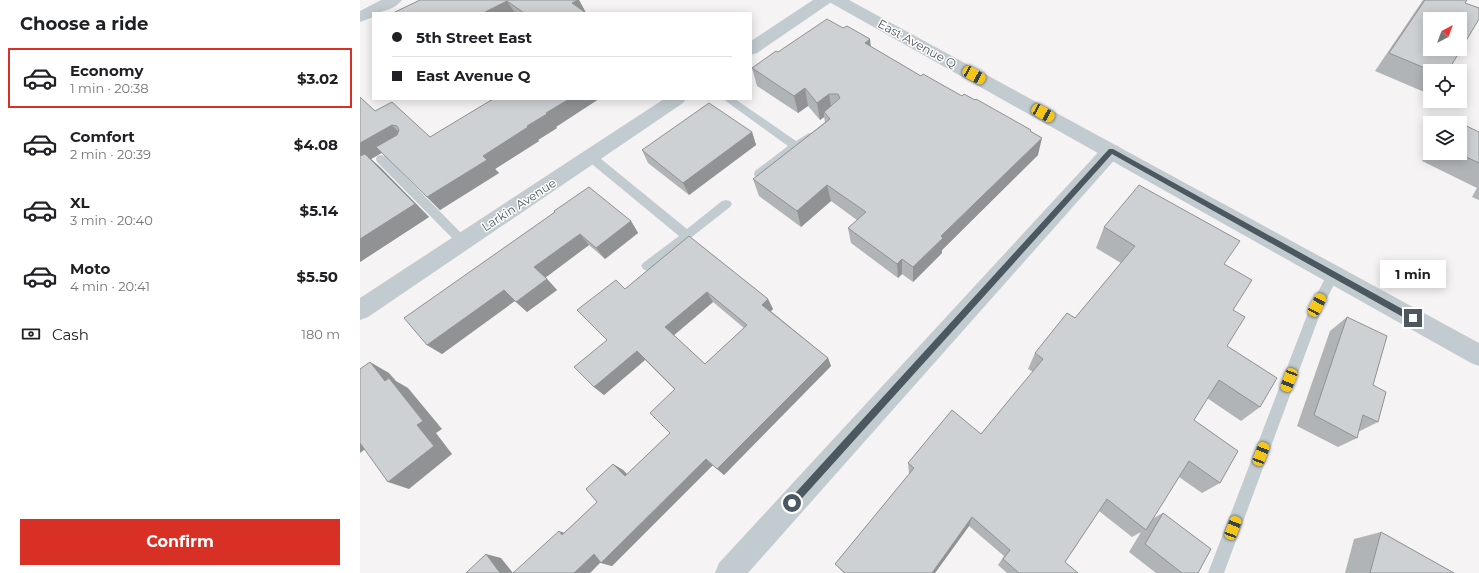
<!DOCTYPE html>
<html lang="en">
<head>
<meta charset="utf-8">
<style>
	body { margin:0; font-family:Montserrat,sans-serif; background:#f6f6f6; color:#202124; height:100vh; display:flex; flex-direction:column; font-size:15px; white-space:nowrap }
	* { box-sizing:border-box; margin:0 }
	p { font-size:13px; color:#757577 }
	.icon { flex:none; width:22px; height:22px; fill:none; stroke:currentColor; stroke-width:2; stroke-linecap:round; stroke-linejoin:round }
	.map { position:relative; flex:1; overflow:hidden }
	.panel { display:flex; flex-direction:column; background:#fff; width:360px }
	.panel>* { flex:none }
	.hud { position:absolute; left:12px; top:12px; width:380px; height:88px; border-radius:0px; box-shadow:0 2px 10px #0003; display:grid; align-content:center; height:88px; padding:0 20px; background:#fff }
	.needle { width:26px; rotate:41deg }
	.controls { position:absolute; left:1063px; top:12px; display:grid; gap:8px }
	.controls a { display:grid; place-items:center; width:44px; height:44px; border-radius:0px; background:#fff; box-shadow:0 2px 10px #0003; font-size:20px }
	.end { position:absolute; width:18px; height:18px; margin:-9px; border:5px solid #4c585f; background:#fff; box-shadow:0 0 0 2px #fff }
	.from { border-radius:50% }
	.bubble { position:absolute; height:28px; border-radius:0px; background:#fff; box-shadow:0 2px 10px #0003; font-size:13px; font-weight:700; line-height:28px; text-align:center }
	.car { position:absolute; width:12px; height:24px; margin:-12px -6px; border-radius:5px; box-shadow:0 0 3px 1px #0007; background:linear-gradient(#f5c518 24%,#345 0 40%,#f5c518 0 76%,#345 0 86%,#f5c518 0) }
	.hud b { display:flex; align-items:center; gap:14px; height:38px; font-size:15px }
	.hud b+b { border-top:1px solid #e0e0e0 }
	.hud i { width:10px; height:10px; background:#202124 }
	ul { padding:0; list-style:none }
	li { display:flex; align-items:center; gap:12px; height:60px; margin:0 8px 6px; padding:0 12px; border:2px solid transparent; border-radius:0px }
	li div { flex:1 }
	li b { display:block; font-size:15px }
	li em { font-style:normal; font-weight:700 }
	li.on { border-color:#d93025 }
	li>.icon { width:36px; height:36px; stroke-width:1.5 }
	h2 { padding:0 20px; font-size:18px; line-height:48px }
	.pay { display:flex; align-items:center; gap:10px; height:44px; padding:0 20px; font-size:15px }
	.pay p { margin-inline-start:auto }
	.button { display:flex; gap:8px; margin-top:auto; padding:8px 20px }
	.button a { flex:1; height:46px; border-radius:0px; background:#d93025; color:#fff; font-size:16px; font-weight:700; line-height:46px; text-align:center }
	main { display:flex; flex:1; min-height:0 }
	.map>svg:first-child { display:block }
</style>
</head>
<body>
<main>
<section class="panel">
<h2>Choose a ride</h2>
<ul>
<li class="on"><svg class="icon" aria-label="car" viewBox="0 0 24 24"><path d="M5 17H2v-5l4-1 3-4h7l3 4 3 1v5h-3M9 17h6M6 11h13"/><circle cx="7" cy="17" r="2"/><circle cx="17" cy="17" r="2"/></svg><div><b>Economy</b><p>1 min · 20:38</p></div><em>$3.02</em></li>
<li><svg class="icon" aria-label="car" viewBox="0 0 24 24"><path d="M5 17H2v-5l4-1 3-4h7l3 4 3 1v5h-3M9 17h6M6 11h13"/><circle cx="7" cy="17" r="2"/><circle cx="17" cy="17" r="2"/></svg><div><b>Comfort</b><p>2 min · 20:39</p></div><em>$4.08</em></li>
<li><svg class="icon" aria-label="car" viewBox="0 0 24 24"><path d="M5 17H2v-5l4-1 3-4h7l3 4 3 1v5h-3M9 17h6M6 11h13"/><circle cx="7" cy="17" r="2"/><circle cx="17" cy="17" r="2"/></svg><div><b>XL</b><p>3 min · 20:40</p></div><em>$5.14</em></li>
<li><svg class="icon" aria-label="car" viewBox="0 0 24 24"><path d="M5 17H2v-5l4-1 3-4h7l3 4 3 1v5h-3M9 17h6M6 11h13"/><circle cx="7" cy="17" r="2"/><circle cx="17" cy="17" r="2"/></svg><div><b>Moto</b><p>4 min · 20:41</p></div><em>$5.50</em></li>
</ul>
<div class="pay"><svg class="icon" aria-label="cash" viewBox="0 0 24 24"><path d="M3 7h18v10H3z"/><circle cx="12" cy="12" r="2"/></svg>Cash<p>180 m</p></div>
<div class="button"><a>Confirm</a></div>
</section>
<div class="map">
<svg width="1119" height="573" viewBox="0 0 1119 573">
	<rect width="100%" height="100%" fill="#f5f3f3"/>
	<g fill="none" stroke-linecap="round" stroke-linejoin="round">
		<g fill="#c2cbd0" fill-rule="evenodd">
			<path d="M363,99H375L436,141L449,133L453,134L454,137L403,177H395L394,174L395,171L428,146Z"/>
			<path d="M231,153L235,154L327,229L362,201L366,200L370,201L372,204L370,207L291,269L287,271L283,269L281,266L283,263L319,236L227,160L226,157L227,154Z"/>
			<path d="M21,155L25,156L107,239L109,242L107,245L103,247L99,245L17,162L16,159L17,156Z"/>
			<path d="M973,270L977,271L979,275L963,306L864,573H848L951,305L969,271Z"/>
		</g>
		<g fill="#c2cbd0" fill-rule="evenodd">
			<path d="M21,0H42C36,8 22,13 13,13V17L0,22V11Z"/>
			<path d="M453,0H472L470,3L397,53L391,55V41Z"/>
			<path d="M304,99H326L323,103L8,317L0,320V298Z"/>
			<path d="M751,144L758,146L761,151L758,156L388,573H355L359,563L744,146Z"/>
		</g>
		<path fill="#c2cbd0" fill-rule="evenodd" d="M469,0H489L1119,343V366L1111,363L471,3Z"/>
	</g>
	<g fill="#b0b4b6" fill-rule="evenodd">
		<path d="M60,0H219L226,13H33Z"/>
		<path d="M1063,0H1107L1105,3L1088,71H1070V93L1069,94L1015,71Z"/>
		<path d="M511,47L561,76L671,131L678,155L582,250V253L553,282L542,274L538,278L491,243L488,228L497,220L471,201L441,227L399,196L393,179L465,122L464,117L460,120L448,106L438,113L397,86L392,68L418,52Z"/>
		<path d="M15,111L70,137L196,127L197,128L178,140L179,141L135,169L139,173L80,210L67,197L22,153L11,159L20,167L69,217L0,262Z"/>
		<path d="M392,132L396,145L329,195L288,163L282,150Z"/>
		<path d="M1119,132V200L1112,197L1117,188L1062,161L1070,149V153H1100Z"/>
		<path d="M195,212L271,221L278,233L245,259L229,245L185,277L197,290L167,312L155,301L82,354L67,345Z"/>
		<path d="M744,227L864,264L873,310L867,346L900,407L881,421L847,398L834,420L860,483L842,493L819,477L792,519L803,513L838,573H796L769,552L781,532L772,537L739,511L705,562L718,573H647L638,565L644,556L609,526L575,573H484L475,564L549,474L548,463L621,434L673,372L668,369L675,353L715,318L761,263L736,248Z"/>
		<path d="M329,236L408,299L413,309L411,311L468,358L471,366L364,475L353,465L252,566L241,563L240,562L230,573L204,533L237,502L253,464L263,470L267,474L310,433L315,390L285,360L244,395L234,387L247,340L265,289ZM353,302L384,328L345,364L314,335Z"/>
		<path d="M987,317L1013,385L1018,422L998,432L997,438L978,447L937,426L970,331Z"/>
		<path d="M1021,532L1094,573H985L994,539Z"/>
	</g>
	<g fill="#909294">
		<path d="M218,0H219L226,13L212,3Z"/>
		<path d="M147,1L155,13H123Z"/>
		<path d="M510,39L512,57L505,43Z"/>
		<path d="M445,88L448,106L438,113L434,96Z"/>
		<path d="M469,94L472,112H464V117L460,120L457,103Z"/>
		<path d="M209,99H239L196,127L197,128L178,140L179,141L135,169L139,173L80,210L67,197L123,156L186,113Z"/>
		<path d="M32,125L45,139L11,159L20,167L69,217L0,262V143Z"/>
		<path d="M392,132L396,145L329,195L323,183Z"/>
		<path d="M682,138L678,155L582,250V253L553,282V267L581,236Z"/>
		<path d="M467,185L471,201L441,227L437,211Z"/>
		<path d="M271,221L278,233L245,259L236,248Z"/>
		<path d="M220,234L229,245L185,278L174,267Z"/>
		<path d="M542,259V274L538,278L537,264Z"/>
		<path d="M187,279L197,290L167,312L156,302Z"/>
		<path d="M144,290L156,300L82,354L67,345Z"/>
		<path d="M347,292L353,302L313,336L305,327Z"/>
		<path d="M408,299L413,309L407,315L402,305Z"/>
		<path d="M277,351L285,360L244,395L234,387Z"/>
		<path d="M468,358L471,366L364,475L357,469Z"/>
		<path d="M10,362L29,373L36,381L48,388L82,429L76,433L92,454L49,489L28,482L57,425Z"/>
		<path d="M0,436L14,442L0,453Z"/>
		<path d="M346,459L353,465L252,566L241,563Z"/>
		<path d="M253,464L263,470L275,482L265,476Z"/>
		<path d="M612,517L609,526L575,573H572Z"/>
		<path d="M199,531L211,535H202Z"/>
		<path d="M126,554L141,558L153,573H140Z"/>
		<path d="M234,554L245,558L230,573H214Z"/>
	</g>
	<g fill="#cdd1d4" stroke="#909294" fill-rule="evenodd">
		<path d="M60,0H218L212,3L226,13H164L147,1L123,13H33Z"/>
		<path d="M1065,0H1107L1105,3L1119,8V19L1088,71H1072L1029,53ZM1070,19H1100V49H1070Z"/>
		<path d="M467,19L483,28L487,26L510,39L505,43L561,76L563,74L602,96L604,94L615,100L616,99L671,130L670,131L682,138L581,236L583,238L553,267L542,259L537,264L488,228L506,212L467,185L437,211L393,179L470,119L464,112L480,98L478,94H469L457,103L445,88L434,96L392,68L416,51L418,52Z"/>
		<path d="M0,97L15,111L32,102L70,137L133,99H209L186,113L187,114L167,126L168,127L123,156L127,160L67,197L16,147L37,135L39,130L37,126L32,125L0,143Z"/>
		<path d="M349,103L392,132L323,183L282,150Z"/>
		<path d="M1095,121L1100,123H1093Z"/>
		<path d="M1100,123L1119,132V163L1098,153H1100Z"/>
		<path d="M5,154L55,204L0,239V156Z"/>
		<path d="M779,185L880,241L864,264L892,280L873,310L885,317L867,346L917,378L900,407L859,380L834,420L878,451L860,483L829,461L786,530L747,499L705,562L718,573H659L643,559L650,550L612,517L572,573H485L475,564L554,468L548,463L592,410L621,434L683,359L675,353L707,313L715,318L775,246L744,227Z"/>
		<path d="M229,187L271,221L236,248L220,234L174,267L187,279L156,302L144,290L67,345L44,318L195,212L194,211Z"/>
		<path d="M329,236L408,299L402,305L468,358L357,469L346,459L241,563L234,554L214,573H153L199,531L202,535L237,502L226,489L253,464L265,476L310,433L290,413L315,389L277,351L234,387L214,367L247,340L217,310L256,280L265,289ZM347,292L387,325L345,364L305,327Z"/>
		<path d="M987,317L1027,336L1013,385L1026,392L1018,422L1003,415L997,438L954,415Z"/>
		<path d="M10,362L25,381L29,378L63,421L57,425L74,446L28,482L0,443V369Z"/>
		<path d="M803,513L851,549L838,573H822L785,544Z"/>
		<path d="M1021,532L1094,573H1010Z"/>
		<path d="M126,554L140,573H106Z"/>
	</g>
	<path fill="#4c585f" d="M749,149H753L1055,316V321H1050L752,154L435,506H429V500Z"/>
	<g text-anchor="middle" stroke-width="3" stroke-linejoin="round" paint-order="stroke">
		<g font-size="12" fill="#4c585f" stroke="#fff">
			<text transform="translate(557 44) rotate(29)" y="4">East Avenue Q</text>
			<text transform="translate(159 205) rotate(-33)" y="4">Larkin Avenue</text>
		</g>
	</g>
</svg>
<div class="controls">
<a><svg class="needle" viewBox="-14 -14 28 28"><path d="M0-13l5 13h-10z" fill="#e53935"/><path d="M0 13l5-13h-10z" fill="#757577"/></svg></a>
<a><svg class="icon" aria-label="locate" viewBox="0 0 24 24"><circle cx="12" cy="12" r="6"/><path d="M12 2v4M12 18v4M2 12h4M18 12h4"/></svg></a>
<a><svg class="icon" aria-label="layers" viewBox="0 0 24 24"><path d="M12 4l9 5-9 5-9-5zM3 14l9 5 9-5"/></svg></a>
</div>
<i class="end from" style="left:432px;top:503px"></i>
<i class="end" style="left:1053px;top:318px"></i>
<div class="bubble" style="left:1020px;top:260px;width:66px">1 min</div>
<i class="car" style="left:614px;top:75px;rotate:119deg"></i>
<i class="car" style="left:683px;top:113px;rotate:119deg"></i>
<i class="car" style="left:957px;top:305px;rotate:28deg"></i>
<i class="car" style="left:929px;top:380px;rotate:201deg"></i>
<i class="car" style="left:901px;top:454px;rotate:21deg"></i>
<i class="car" style="left:873px;top:528px;rotate:21deg"></i>
<div class="hud">
<b><i class="from"></i>5th Street East</b>
<b><i></i>East Avenue Q</b>
</div>
</div>
</main>
</body>
</html>
